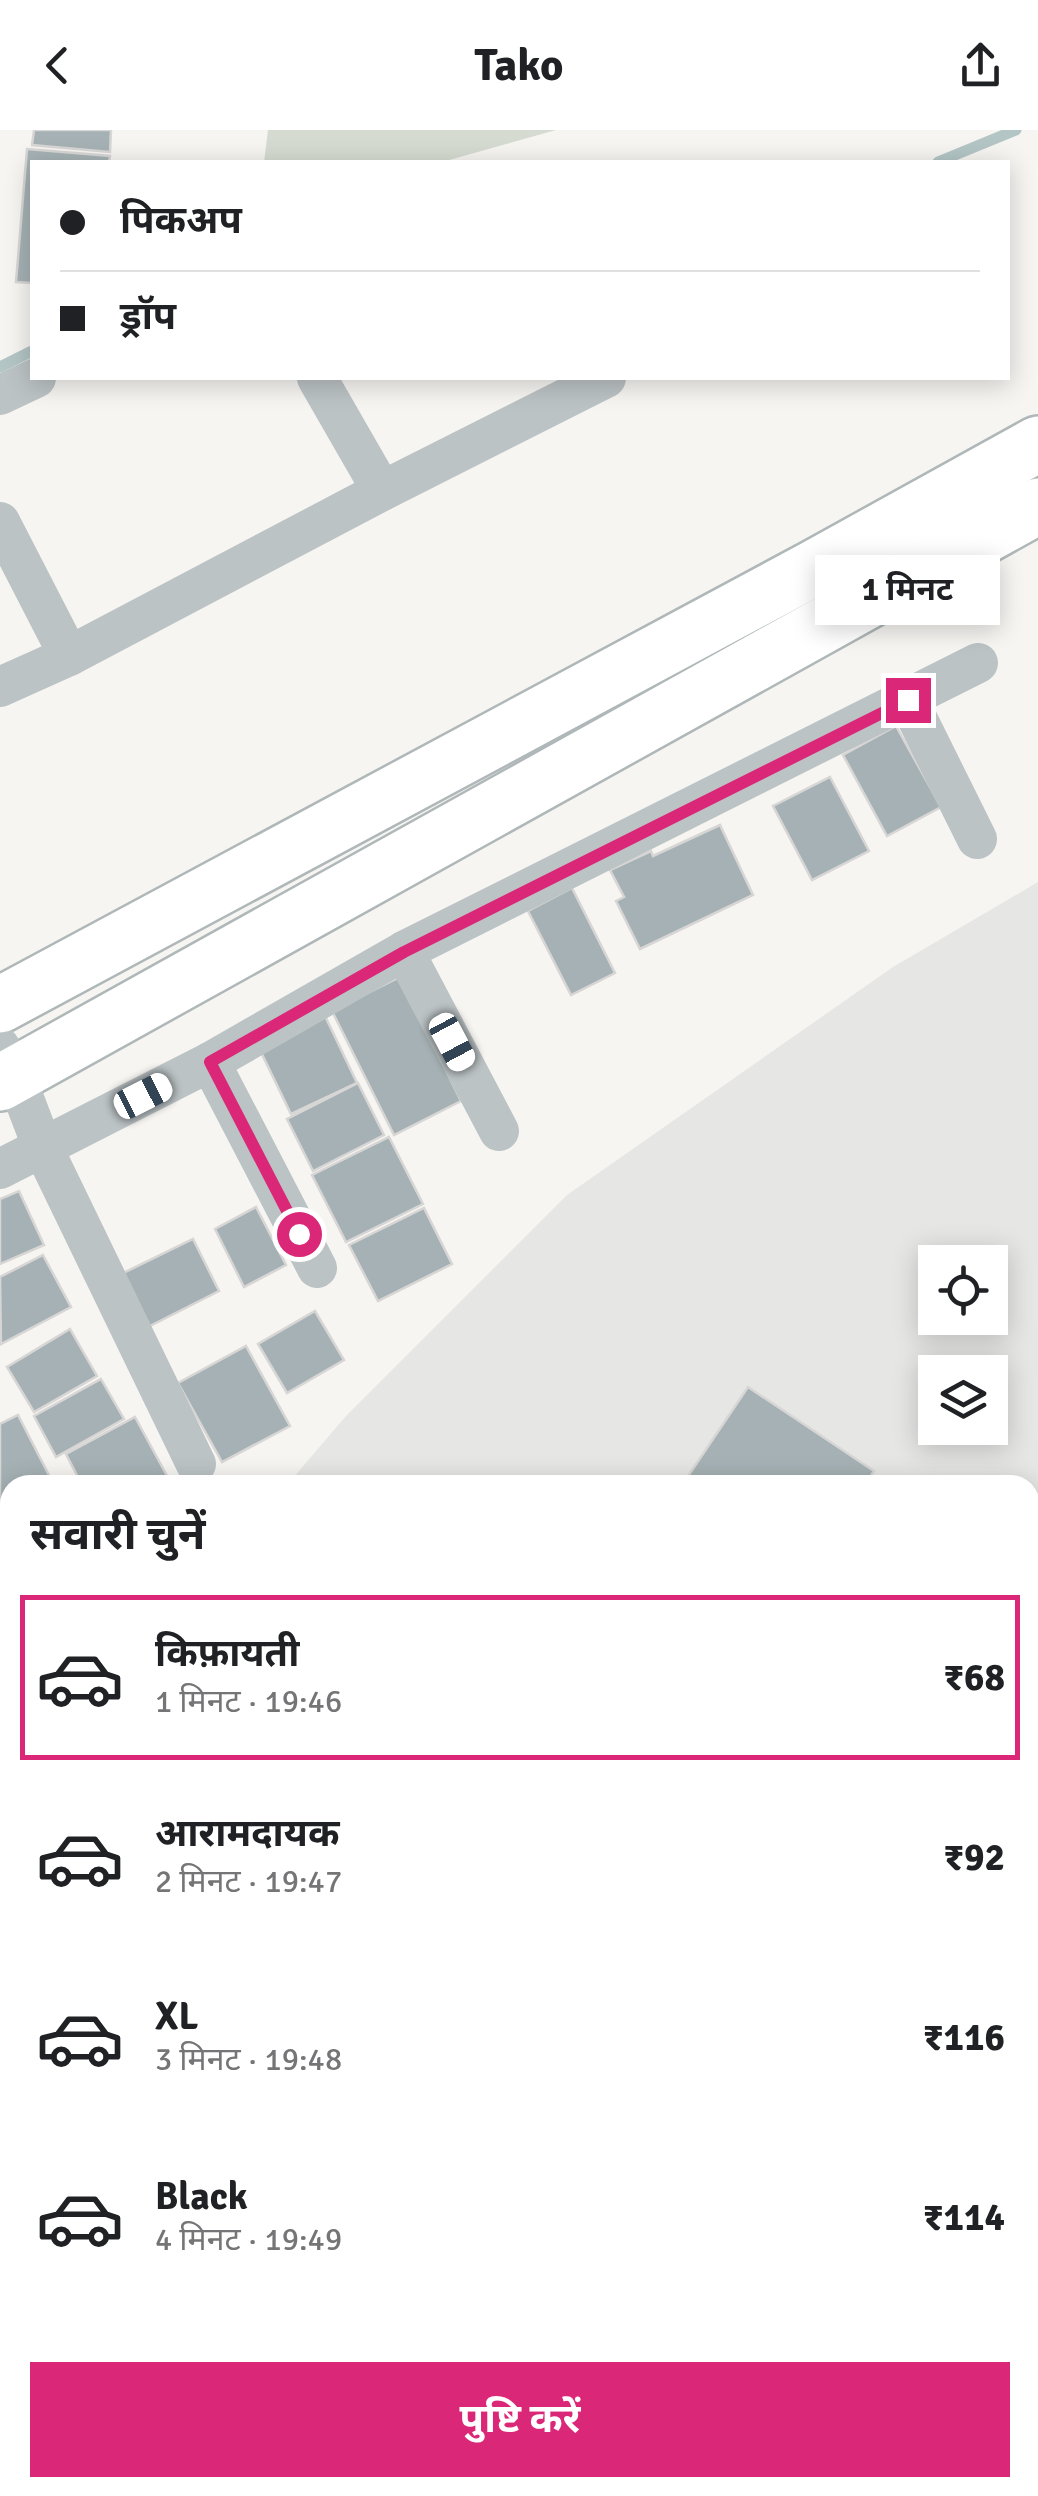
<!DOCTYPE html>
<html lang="hi">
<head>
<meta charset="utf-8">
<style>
	body { margin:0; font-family:Signika,"Noto Sans Devanagari",sans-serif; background:#f6f6f6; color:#202124; height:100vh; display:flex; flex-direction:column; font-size:38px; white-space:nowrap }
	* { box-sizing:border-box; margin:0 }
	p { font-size:32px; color:#757577 }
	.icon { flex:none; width:55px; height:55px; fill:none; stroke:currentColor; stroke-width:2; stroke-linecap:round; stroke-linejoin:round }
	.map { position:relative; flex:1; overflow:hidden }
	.panel { position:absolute; left:0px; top:1345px; width:1040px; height:1022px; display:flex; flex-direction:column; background:#fff; border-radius:30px 30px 0 0; box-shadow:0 5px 25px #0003 }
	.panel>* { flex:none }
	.top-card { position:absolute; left:30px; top:30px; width:980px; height:220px; border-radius:0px; box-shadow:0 5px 25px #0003; display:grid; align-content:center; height:220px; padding:0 30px; background:#fff }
	.tools { position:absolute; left:918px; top:1115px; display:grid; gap:20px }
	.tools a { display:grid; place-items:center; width:90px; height:90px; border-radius:0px; background:#fff; box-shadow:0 5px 25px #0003; font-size:50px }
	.end { position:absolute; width:45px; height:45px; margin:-22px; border:12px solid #db2777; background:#fff; box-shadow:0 0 0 5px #fff }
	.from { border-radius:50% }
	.bubble { position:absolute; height:70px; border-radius:0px; background:#fff; box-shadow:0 5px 25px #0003; font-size:32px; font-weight:700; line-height:70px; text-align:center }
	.car { position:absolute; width:30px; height:60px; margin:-30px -15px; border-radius:12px; box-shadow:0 0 8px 2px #0007; background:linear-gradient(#fff 24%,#345 0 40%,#fff 0 76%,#345 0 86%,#fff 0) }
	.top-card b { display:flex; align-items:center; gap:35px; height:95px; font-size:38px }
	.top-card b+b { border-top:2px solid #e0e0e0 }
	.top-card i { width:25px; height:25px; background:#202124 }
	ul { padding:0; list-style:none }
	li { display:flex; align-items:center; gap:30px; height:165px; margin:0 20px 15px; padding:0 10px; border:5px solid transparent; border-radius:0px }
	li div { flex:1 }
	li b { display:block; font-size:38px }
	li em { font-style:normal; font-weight:700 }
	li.current { border-color:#db2777 }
	li>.icon { width:90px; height:90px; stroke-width:1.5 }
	h2 { padding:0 30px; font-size:45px; line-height:120px }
	.button { display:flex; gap:20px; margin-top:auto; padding:20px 30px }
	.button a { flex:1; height:115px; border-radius:0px; background:#db2777; color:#fff; font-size:40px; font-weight:700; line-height:115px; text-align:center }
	header { display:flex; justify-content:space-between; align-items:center; height:130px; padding:0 30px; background:#fff; font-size:45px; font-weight:700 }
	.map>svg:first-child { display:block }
</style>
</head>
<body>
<header><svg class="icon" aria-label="back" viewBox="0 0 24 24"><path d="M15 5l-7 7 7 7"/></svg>Tako<svg class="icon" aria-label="share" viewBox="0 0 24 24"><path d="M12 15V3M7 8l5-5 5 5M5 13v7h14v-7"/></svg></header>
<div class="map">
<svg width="1038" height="2366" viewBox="0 0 1038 2366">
	<rect width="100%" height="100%" fill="#f6f5f2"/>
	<path fill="#e6e7e5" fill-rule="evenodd" d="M1038,752V2366H0V1625L10,1619V2358H1030V1355H287L346,1286L567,1065L893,837ZM935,1132H990V1188H935ZM935,1242H990V1298H935Z"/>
	<path fill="#d6dbd1" d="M268,0H556L442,32H264Z"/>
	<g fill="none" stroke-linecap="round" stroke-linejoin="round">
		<g stroke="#b3c5c5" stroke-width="11">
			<path d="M938,32L1016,0"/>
			<path d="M0,237L32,221"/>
		</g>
	</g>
	<g fill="#a5b1b4" stroke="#d7d6d5" stroke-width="2.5">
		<path d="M34,0H111L110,22L32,15Z"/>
		<path d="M27,19L110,26L109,32H32V153L16,152Z"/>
		<path d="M896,596L941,677L887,706L843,625Z"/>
		<path d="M830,647L869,721L812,750L773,676Z"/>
		<path d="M720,695L753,765L640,819L616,771L624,767L610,740L651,721L653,726Z"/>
		<path d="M572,758L615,843L571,865L528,781Z"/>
		<path d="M400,847L461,971L394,1005L332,881Z"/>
		<path d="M325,886L357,953L291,984L259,918Z"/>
		<path d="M358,953L384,1005L313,1041L287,989Z"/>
		<path d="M389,1007L423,1074L346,1112L312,1045Z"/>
		<path d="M19,1061L44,1115L0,1134V1069Z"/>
		<path d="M256,1077L286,1135L244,1157L215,1099Z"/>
		<path d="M424,1078L452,1134L378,1171L349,1115Z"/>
		<path d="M193,1109L219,1161L138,1202L111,1149Z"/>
		<path d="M43,1125L71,1177L1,1214L0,1147Z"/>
		<path d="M315,1181L344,1230L287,1263L258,1214Z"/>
		<path d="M70,1199L97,1246L34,1282L7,1237Z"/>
		<path d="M246,1216L290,1296L222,1332L178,1253Z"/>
		<path d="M101,1249L124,1289L56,1327L34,1286Z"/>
		<path d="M748,1257L874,1341L865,1355H682Z"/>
		<path d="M18,1285L54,1355H10V1383L0,1365V1294Z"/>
		<path d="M135,1287L172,1355H82L66,1324Z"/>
		<path d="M1030,1685L1038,1690V1820L1030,1815Z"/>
		<path d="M788,2358H831L825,2366H801Z"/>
		<path d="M848,2358H937L931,2366H842Z"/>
	</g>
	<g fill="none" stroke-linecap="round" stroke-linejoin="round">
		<g stroke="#afb7b9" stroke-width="60">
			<g id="secondary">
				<path d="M0,875L814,438L1038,314"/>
				<path d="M0,953L1038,376"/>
			</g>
		</g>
		<g stroke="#bcc3c5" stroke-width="40">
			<path d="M317,248L382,361"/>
			<path d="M0,265L36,248"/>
			<path d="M0,392L69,526"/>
			<path d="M0,557L69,526L382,361L606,248"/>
			<path d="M908,570L977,709"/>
			<path d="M404,821L499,1001"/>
			<path d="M0,917L15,945L42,1016L196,1334"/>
			<path d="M210,932L317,1138"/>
			<path d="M0,1039L210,932L404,821L978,533"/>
			<path d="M1030,1964L1038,1953"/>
			<path d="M0,2155L10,2142"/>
			<path d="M1030,2287L1038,2293"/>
			<path d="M408,2358L420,2366"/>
			<path d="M338,2366L344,2358"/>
		</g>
		<use href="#secondary" stroke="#fff" stroke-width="55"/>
	</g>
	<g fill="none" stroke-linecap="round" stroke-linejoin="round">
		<path stroke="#db2777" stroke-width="12" d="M299,1104L210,932L404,822L908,570"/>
	</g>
</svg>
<div class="tools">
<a><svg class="icon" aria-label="locate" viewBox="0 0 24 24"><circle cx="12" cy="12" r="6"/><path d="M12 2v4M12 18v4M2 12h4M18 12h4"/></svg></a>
<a><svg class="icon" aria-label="layers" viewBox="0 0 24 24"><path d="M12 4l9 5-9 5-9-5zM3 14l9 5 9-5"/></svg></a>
</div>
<i class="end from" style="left:299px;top:1104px"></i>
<i class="end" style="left:908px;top:570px"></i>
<div class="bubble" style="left:815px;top:425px;width:185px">1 मिनट</div>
<i class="car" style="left:452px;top:912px;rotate:152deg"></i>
<i class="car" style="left:143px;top:966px;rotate:63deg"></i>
<div class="top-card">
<b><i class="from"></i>पिकअप</b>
<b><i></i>ड्रॉप</b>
</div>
<section class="panel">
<h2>सवारी चुनें</h2>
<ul>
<li class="current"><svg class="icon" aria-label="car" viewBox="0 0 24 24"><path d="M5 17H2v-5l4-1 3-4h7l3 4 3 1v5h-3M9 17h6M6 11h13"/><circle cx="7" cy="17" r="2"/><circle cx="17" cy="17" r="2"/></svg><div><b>किफ़ायती</b><p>1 मिनट · 19:46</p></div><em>₹68</em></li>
<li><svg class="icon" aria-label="car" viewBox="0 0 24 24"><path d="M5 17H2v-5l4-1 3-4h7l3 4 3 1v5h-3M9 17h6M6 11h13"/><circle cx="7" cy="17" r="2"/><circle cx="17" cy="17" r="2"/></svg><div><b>आरामदायक</b><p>2 मिनट · 19:47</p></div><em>₹92</em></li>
<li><svg class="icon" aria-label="car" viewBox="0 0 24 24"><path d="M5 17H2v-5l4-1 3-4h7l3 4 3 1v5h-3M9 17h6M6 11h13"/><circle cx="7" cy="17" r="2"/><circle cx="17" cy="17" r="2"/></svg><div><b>XL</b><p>3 मिनट · 19:48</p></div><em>₹116</em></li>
<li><svg class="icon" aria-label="car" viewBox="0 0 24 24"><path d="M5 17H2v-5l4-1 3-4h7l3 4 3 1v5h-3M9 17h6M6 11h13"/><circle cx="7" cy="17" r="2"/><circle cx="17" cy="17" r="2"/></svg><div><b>Black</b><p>4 मिनट · 19:49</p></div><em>₹114</em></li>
</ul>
<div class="button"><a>पुष्टि करें</a></div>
</section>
</div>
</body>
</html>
